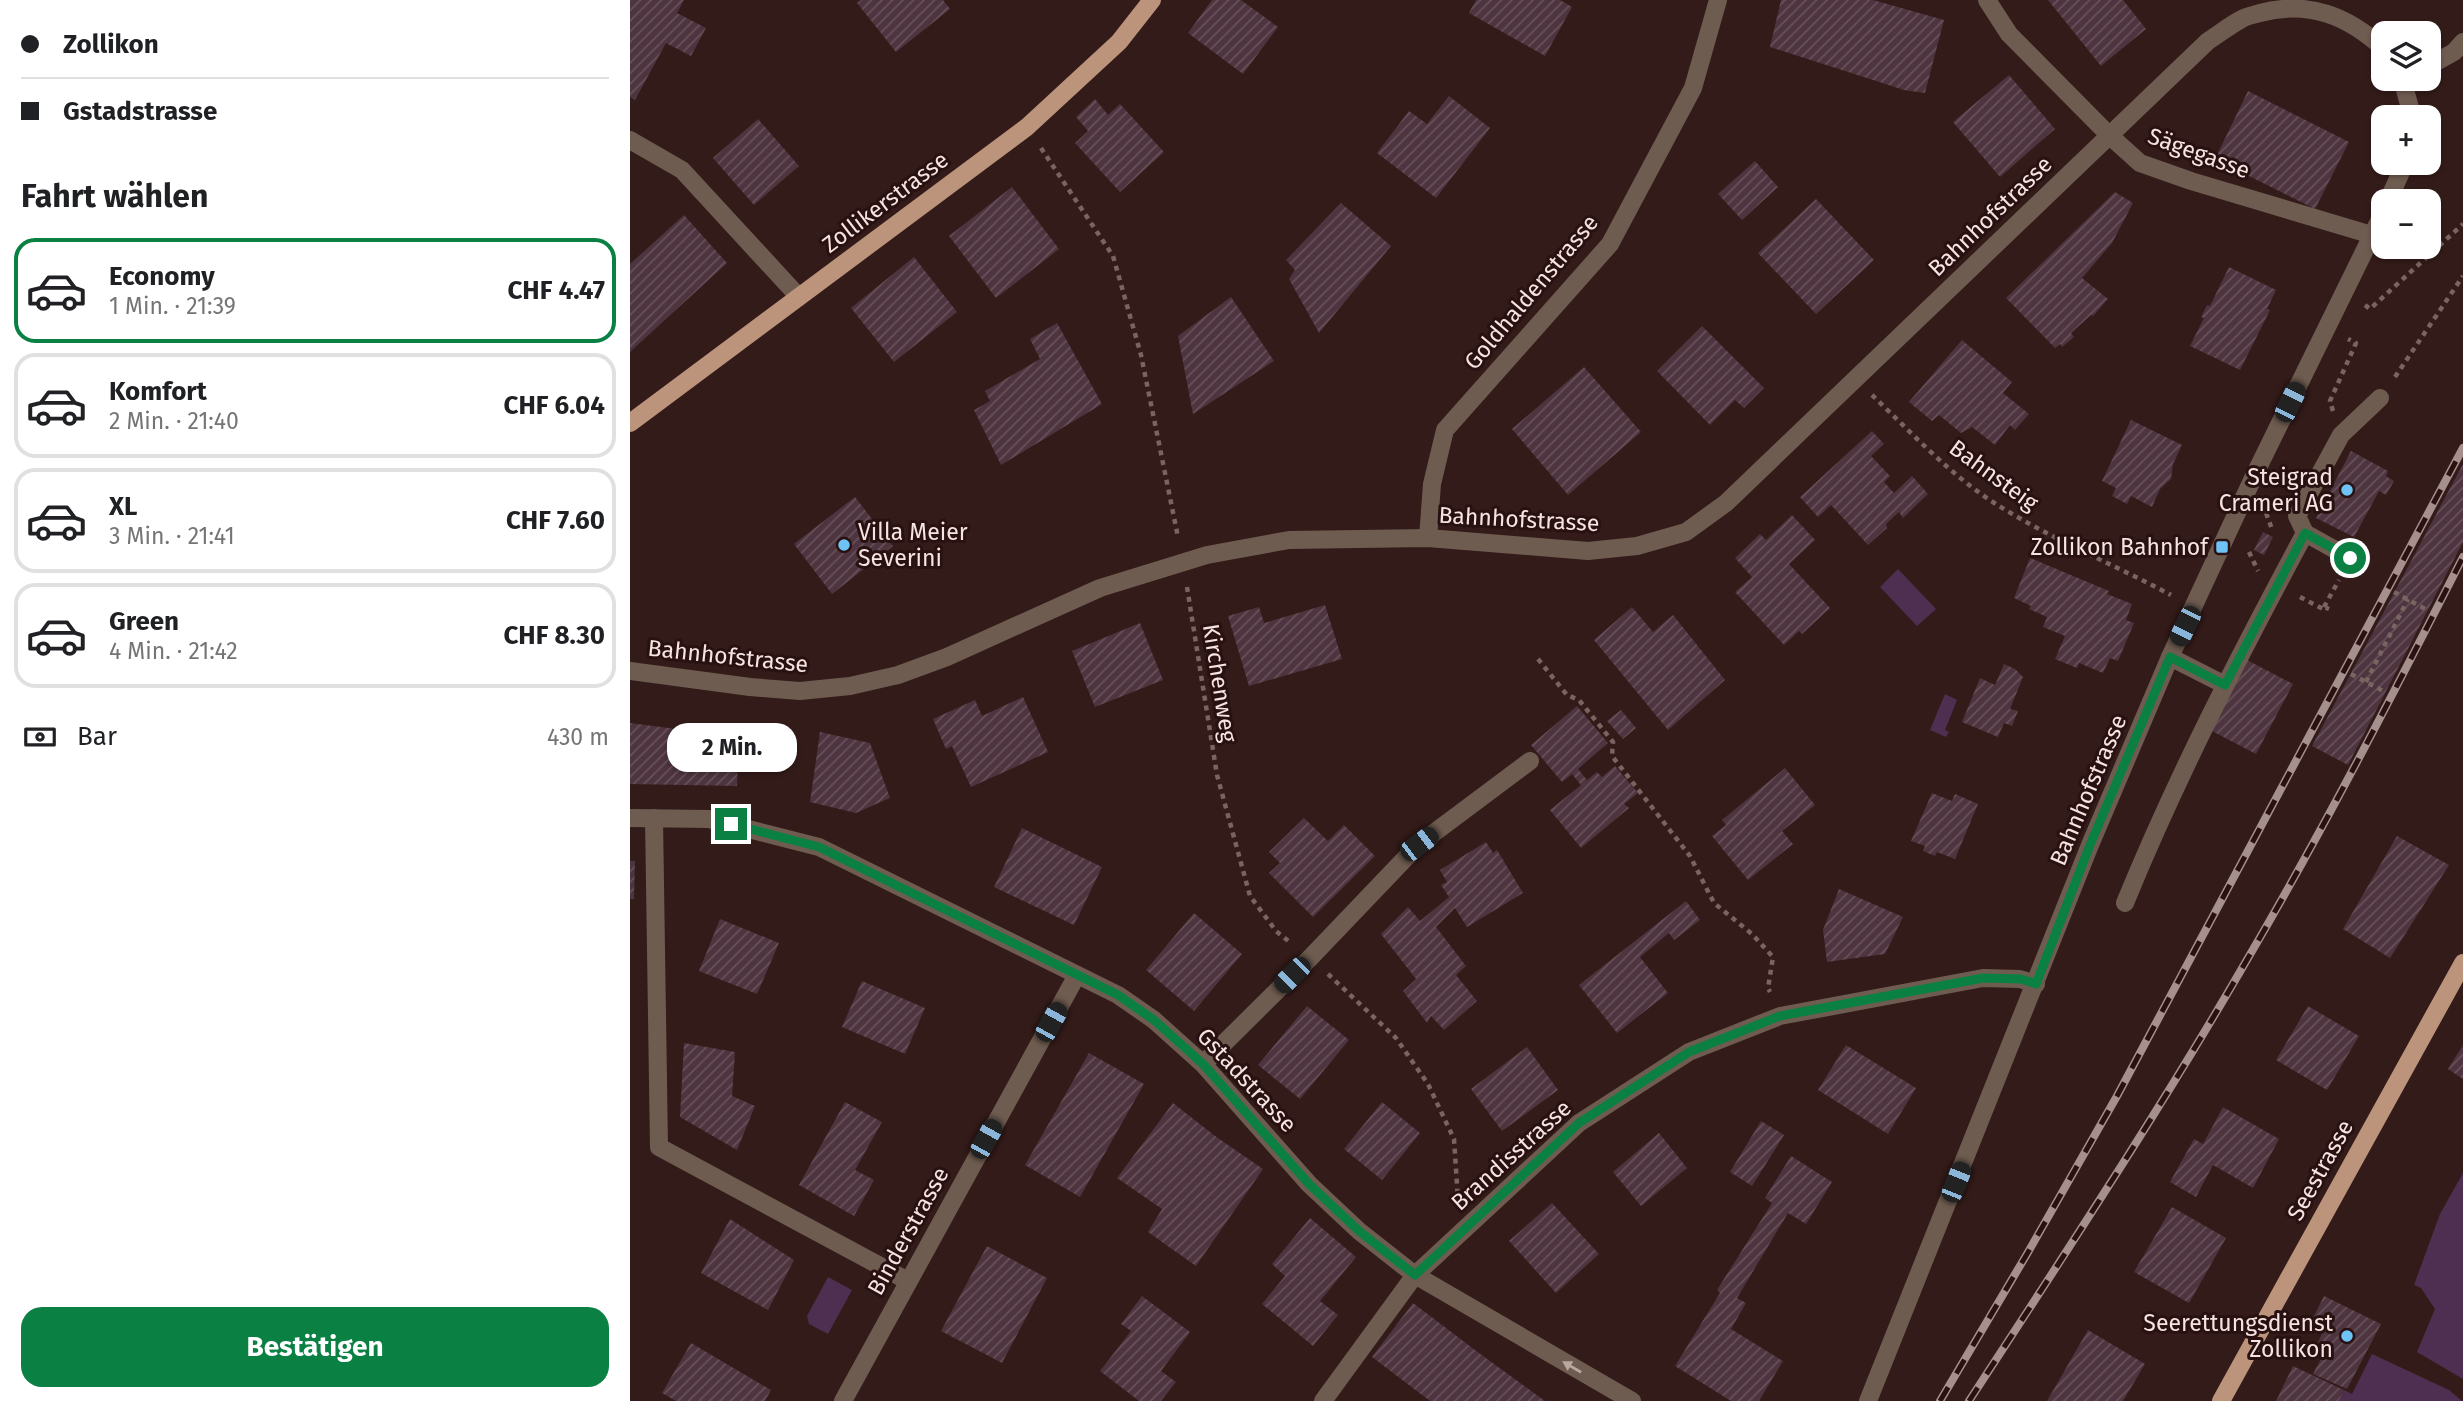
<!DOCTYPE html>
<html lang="de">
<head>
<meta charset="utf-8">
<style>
	body { margin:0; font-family:"Fira Sans",sans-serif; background:#f6f6f6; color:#202124; height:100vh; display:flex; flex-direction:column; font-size:26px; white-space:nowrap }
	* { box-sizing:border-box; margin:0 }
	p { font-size:23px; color:#757577 }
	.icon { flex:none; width:38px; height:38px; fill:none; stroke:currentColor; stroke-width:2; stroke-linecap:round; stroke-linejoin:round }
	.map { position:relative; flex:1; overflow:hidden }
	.panel { display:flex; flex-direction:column; background:#fff; width:630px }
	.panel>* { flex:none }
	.banner { display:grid; align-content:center; height:154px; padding:0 21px; background:#fff }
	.controls { position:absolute; left:1741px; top:21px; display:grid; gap:14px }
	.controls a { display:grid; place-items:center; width:70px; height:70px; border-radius:14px; background:#fff; box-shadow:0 2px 5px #0004; font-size:35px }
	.end { position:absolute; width:32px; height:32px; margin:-16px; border:9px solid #0b8043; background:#fff; box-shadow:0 0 0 4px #fff }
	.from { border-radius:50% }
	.bubble { position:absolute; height:49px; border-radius:21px; background:#fff; box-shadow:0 2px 5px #0004; font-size:23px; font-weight:700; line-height:49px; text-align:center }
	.car { position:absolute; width:21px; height:42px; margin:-21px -10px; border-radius:9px; box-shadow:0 0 5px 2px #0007; background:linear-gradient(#222 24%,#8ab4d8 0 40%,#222 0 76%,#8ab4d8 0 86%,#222 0) }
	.banner b { display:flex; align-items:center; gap:24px; height:66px; font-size:26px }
	.banner b+b { border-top:2px solid #e0e0e0 }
	.banner i { width:18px; height:18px; background:#202124 }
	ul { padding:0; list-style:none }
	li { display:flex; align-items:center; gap:21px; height:105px; margin:0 14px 10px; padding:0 7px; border:4px solid #e0e0e0; border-radius:21px }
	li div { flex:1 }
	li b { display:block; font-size:26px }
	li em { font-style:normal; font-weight:700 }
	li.selected { border-color:#0b8043 }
	li>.icon { width:63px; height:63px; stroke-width:1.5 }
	h2 { padding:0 21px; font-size:32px; line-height:84px }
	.pay { display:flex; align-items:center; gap:18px; height:77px; padding:0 21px; font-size:26px }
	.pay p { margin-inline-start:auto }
	.action { display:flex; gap:14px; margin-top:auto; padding:14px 21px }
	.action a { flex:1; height:80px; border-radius:21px; background:#0b8043; color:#fff; font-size:28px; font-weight:700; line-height:80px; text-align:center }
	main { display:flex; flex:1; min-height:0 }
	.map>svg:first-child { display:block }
</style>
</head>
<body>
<main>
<section class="panel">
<div class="banner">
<b><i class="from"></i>Zollikon</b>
<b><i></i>Gstadstrasse</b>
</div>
<h2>Fahrt wählen</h2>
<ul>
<li class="selected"><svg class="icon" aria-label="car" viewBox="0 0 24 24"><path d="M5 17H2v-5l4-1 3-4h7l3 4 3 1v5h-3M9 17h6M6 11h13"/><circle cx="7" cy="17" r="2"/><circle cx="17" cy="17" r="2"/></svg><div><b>Economy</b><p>1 Min. · 21:39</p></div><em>CHF 4.47</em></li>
<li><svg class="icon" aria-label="car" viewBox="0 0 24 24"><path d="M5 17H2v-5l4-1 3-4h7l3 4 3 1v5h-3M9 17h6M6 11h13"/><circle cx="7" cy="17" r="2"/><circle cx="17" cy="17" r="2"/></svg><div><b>Komfort</b><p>2 Min. · 21:40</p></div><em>CHF 6.04</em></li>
<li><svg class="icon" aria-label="car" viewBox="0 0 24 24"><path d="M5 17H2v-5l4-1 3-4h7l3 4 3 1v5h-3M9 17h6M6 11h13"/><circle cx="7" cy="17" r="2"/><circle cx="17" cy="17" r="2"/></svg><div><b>XL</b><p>3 Min. · 21:41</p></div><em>CHF 7.60</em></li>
<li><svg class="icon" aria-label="car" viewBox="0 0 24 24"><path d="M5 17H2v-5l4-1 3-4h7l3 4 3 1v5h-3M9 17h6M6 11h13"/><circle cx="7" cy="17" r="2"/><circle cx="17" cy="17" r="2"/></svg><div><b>Green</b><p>4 Min. · 21:42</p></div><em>CHF 8.30</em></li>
</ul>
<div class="pay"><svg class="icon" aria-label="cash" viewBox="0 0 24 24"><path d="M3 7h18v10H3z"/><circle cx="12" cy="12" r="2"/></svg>Bar<p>430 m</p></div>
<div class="action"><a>Bestätigen</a></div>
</section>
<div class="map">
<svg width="1833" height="1401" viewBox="0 0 1833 1401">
	<defs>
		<pattern id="building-hatch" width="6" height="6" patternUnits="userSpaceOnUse" patternTransform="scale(1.75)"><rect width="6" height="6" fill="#4d343e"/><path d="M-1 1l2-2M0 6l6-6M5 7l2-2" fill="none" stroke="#67515a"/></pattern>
	</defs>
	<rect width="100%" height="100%" fill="#331b19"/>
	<g fill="#4f2f51">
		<path d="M1268,569L1306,609L1287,626L1250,587Z"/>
		<path d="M1315,694L1327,700L1315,730L1319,732L1316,737L1300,730Z"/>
		<path d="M1833,1173V1379L1787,1352L1805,1309L1791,1288L1784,1285L1810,1214Z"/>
		<path d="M198,1277L222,1290L198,1334L179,1324L177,1316Z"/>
		<path d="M1742,1354L1819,1390L1832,1401H1709L1714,1390L1722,1394Z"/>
	</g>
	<g fill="url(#building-hatch)">
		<path d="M0,0H54L47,13L76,28L61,56L36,43L5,100L0,97Z"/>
		<path d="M231,0H313L320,9L266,52L227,3Z"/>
		<path d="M582,0H611L648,27L613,74L558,33Z"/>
		<path d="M846,0H930L942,7L915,56L839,13Z"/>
		<path d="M1151,0H1243L1314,20L1295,93L1274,90L1140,47Z"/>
		<path d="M1418,0H1493L1516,29L1471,66Z"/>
		<path d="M1379,75L1425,129L1370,177L1323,122Z"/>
		<path d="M1618,91L1719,142L1685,209L1585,159Z"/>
		<path d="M819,96L860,128L806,198L747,153L779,111L797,124Z"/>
		<path d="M465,99L478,115L490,104L534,152L490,192L445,143L458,131L446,117Z"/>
		<path d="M128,119L169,166L124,205L83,158Z"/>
		<path d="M1125,161L1148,187L1112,220L1088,194Z"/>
		<path d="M382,187L429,249L366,298L319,236Z"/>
		<path d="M1485,192L1503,203L1482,243L1452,278L1478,299L1463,316L1461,315L1441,333L1444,337L1432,347L1430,344L1425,348L1376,298Z"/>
		<path d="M1186,199L1244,260L1186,314L1128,253Z"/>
		<path d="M711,203L761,246L689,333L659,279L665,270L656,260Z"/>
		<path d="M54,215L97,263L0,352V264Z"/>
		<path d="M284,257L327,312L264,362L221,308Z"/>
		<path d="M1599,267L1646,290L1637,309L1640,310L1610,370L1560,346L1574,318L1571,317L1577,305L1580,306Z"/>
		<path d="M601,297L644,361L563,414L548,336Z"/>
		<path d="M427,323L472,404L371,465L344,410L360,401L355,391L410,359L400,339Z"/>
		<path d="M1072,326L1134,388L1114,408L1105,400L1080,425L1027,371Z"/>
		<path d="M1332,340L1382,382L1373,393L1399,414L1385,430L1380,425L1365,445L1342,427L1331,433L1309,415L1302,421L1279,402Z"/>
		<path d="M954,367L1011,432L938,495L882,429Z"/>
		<path d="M1501,420L1552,445L1543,464L1541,479L1530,489L1522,507L1501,496L1497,504L1482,496L1486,488L1472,481Z"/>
		<path d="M1242,431L1254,444L1241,456L1260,476L1254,482L1264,493L1282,476L1298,494L1273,518L1269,512L1256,524L1257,528L1238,545L1201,505L1188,517L1170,497Z"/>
		<path d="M1721,451L1758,471L1756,476L1764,481L1756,495L1749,491L1724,537L1686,518Z"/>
		<path d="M1833,464V542L1718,765L1682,746Z"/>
		<path d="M225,497L263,546L202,594L164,544Z"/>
		<path d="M1162,515L1185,540L1159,564L1200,608L1172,634L1169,631L1154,645L1105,592L1122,577L1105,558L1130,534L1136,540Z"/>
		<path d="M1633,532L1643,537L1634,555L1624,550Z"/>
		<path d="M1400,558L1479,591L1477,594L1502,604L1496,620L1504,623L1488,661L1480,658L1473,673L1449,663L1447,668L1425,659L1435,636L1413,627L1417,617L1399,609L1401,606L1384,598Z"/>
		<path d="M695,605L712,659L619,686L598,616L629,607L634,623Z"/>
		<path d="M1002,607L1023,632L1043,615L1095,680L1038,730L964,640Z"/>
		<path d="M510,623L533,680L465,707L442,651Z"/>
		<path d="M1617,660L1663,684L1626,754L1580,730Z"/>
		<path d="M1374,664L1385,669L1393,677L1380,709L1388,711L1382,726L1374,723L1368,737L1332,722L1350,678L1365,685Z"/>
		<path d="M393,697L418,752L341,787L322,746L316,749L303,719L345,700L352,716Z"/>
		<path d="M947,706L978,743L948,769L957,780L967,772L972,777L985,766L1008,793L994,804L999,808L951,848L920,810L951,785L942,774L932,782L901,745Z"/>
		<path d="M991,710L1006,728L993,739L977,721Z"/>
		<path d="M0,723L109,737L107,786L0,784Z"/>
		<path d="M190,732L240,743L260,798L226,813L180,802Z"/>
		<path d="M1155,768L1185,805L1152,831L1163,844L1118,880L1082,836L1096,825L1092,820Z"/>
		<path d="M1302,793L1322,801L1325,794L1348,804L1325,859L1307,852L1305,856L1293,851L1295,846L1281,841Z"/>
		<path d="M674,818L698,841L714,825L745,856L683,917L639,873L650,863L639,852Z"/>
		<path d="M392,828L472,867L444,925L364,887Z"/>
		<path d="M1767,836L1819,865L1760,958L1713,929Z"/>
		<path d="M856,842L863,853L867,850L893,893L837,927L825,908L806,927L836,966L826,975L847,1001L814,1030L801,1016L797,1023L773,991L786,979L751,934L778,907L790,921L819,897L811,885L817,882L810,870Z"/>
		<path d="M0,861H5L4,899H0Z"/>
		<path d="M1209,889L1273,917L1255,954L1197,962L1193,930Z"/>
		<path d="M1056,901L1070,920L1044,940L1039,933L1010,957L1038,993L987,1033L949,985Z"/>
		<path d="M564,913L612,954L564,1011L516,970Z"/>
		<path d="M90,919L149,943L127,994L69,971Z"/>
		<path d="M232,981L295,1008L275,1054L212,1027Z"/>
		<path d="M677,1006L719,1040L670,1099L628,1065Z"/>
		<path d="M1678,1006L1729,1036L1697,1090L1646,1060Z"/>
		<path d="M54,1043L105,1052L102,1096L125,1106L107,1150L50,1117Z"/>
		<path d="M1216,1045L1286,1088L1258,1134L1188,1090Z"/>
		<path d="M1833,1045V1079L1818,1069Z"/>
		<path d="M897,1047L928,1090L872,1131L841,1089Z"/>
		<path d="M459,1053L514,1084L450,1197L395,1165Z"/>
		<path d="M215,1102L252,1122L225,1170L244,1180L224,1216L169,1185Z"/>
		<path d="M752,1102L790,1133L752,1180L714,1149Z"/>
		<path d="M543,1103L585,1136L633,1169L566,1266L518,1232L532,1209L487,1178Z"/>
		<path d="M1593,1107L1649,1139L1623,1188L1583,1165L1566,1197L1540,1182L1564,1139L1573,1144Z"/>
		<path d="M1131,1121L1154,1135L1122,1186L1100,1172Z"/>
		<path d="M1029,1133L1057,1168L1011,1206L983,1172Z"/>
		<path d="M1161,1156L1202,1182L1176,1224L1158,1213L1107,1298L1116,1303L1101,1329L1153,1361L1129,1401H1101L1045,1366L1090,1293L1087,1290L1142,1203L1135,1198Z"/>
		<path d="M922,1203L969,1254L926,1293L879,1241Z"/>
		<path d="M1542,1207L1596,1238L1559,1303L1504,1272Z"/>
		<path d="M680,1218L726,1257L690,1301L708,1315L683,1346L632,1304L655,1276L642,1264Z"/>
		<path d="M100,1219L164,1260L138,1310L71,1273Z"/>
		<path d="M357,1246L417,1278L372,1363L311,1331Z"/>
		<path d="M512,1296L560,1332L531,1371L546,1382L531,1401H509L470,1371L501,1331L491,1324Z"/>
		<path d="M1694,1296L1751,1324L1717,1389L1683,1374L1694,1353L1685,1349L1696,1324L1683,1318Z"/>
		<path d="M783,1303L849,1353L915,1401H800L742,1357Z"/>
		<path d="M1458,1330L1515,1364L1493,1401H1417Z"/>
		<path d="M61,1343L141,1390L135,1401H46L32,1393Z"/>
		<path d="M1663,1366L1714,1390L1709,1401H1646Z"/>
	</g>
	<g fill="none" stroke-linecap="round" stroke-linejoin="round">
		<g stroke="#7a6462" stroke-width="4.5" stroke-dasharray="5 5" stroke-linecap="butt">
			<path d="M411,148L483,256L511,355L548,537"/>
			<path d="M1735,305L1740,309L1833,224"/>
			<path d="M1765,377L1833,276"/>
			<path d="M1242,395C1281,432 1320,475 1366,504C1421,539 1483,564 1541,595"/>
			<path d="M1703,411L1700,401L1726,343L1718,339"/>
			<path d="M1636,513L1642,529"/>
			<path d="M1619,552L1628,571"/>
			<path d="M557,587L587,775L620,896L646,931L662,944"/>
			<path d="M1764,592L1797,610"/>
			<path d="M1670,597L1693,609L1694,607L1699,609"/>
			<path d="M1694,607L1709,580"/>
			<path d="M908,659L937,695L949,700L983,742L982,756L1060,856L1084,903L1122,934L1143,957L1138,988L1140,992"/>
			<path d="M1721,674L1755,692"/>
			<path d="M1736,682L1778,599"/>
			<path d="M698,974L766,1038L798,1084L824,1139L828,1200"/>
		</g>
		<g stroke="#6f5c50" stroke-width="18">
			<path d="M1357,0L1379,34L1480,136L1510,163L1561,181L1742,235"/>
			<path d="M1799,66L1824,52L1833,42"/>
			<path d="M1772,79L1780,108L1781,117"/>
			<path d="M0,140L52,170L169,297"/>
			<path d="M1758,201L1775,163"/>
			<path d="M1675,533L1720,558"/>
			<path d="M798,538L802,484L815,430L980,244L1063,88L1088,0"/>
			<path d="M1540,657L1595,685"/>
			<path d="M0,671L120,687L170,691L220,686L268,675L317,657L470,588L577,555L659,540L798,538L958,551L1007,546L1056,532L1096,503L1578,41C1589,34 1599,26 1610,20C1616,16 1624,15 1630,13C1679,0 1718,16 1754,49"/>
			<path d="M0,818L79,819L189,847L488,995L524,1020L573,1064L679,1184L729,1231L785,1275L1002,1401"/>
			<path d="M24,818L29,1147L278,1281"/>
			<path d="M1495,903C1547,776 1610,654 1675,533L1667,516L1711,435L1750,398"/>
			<path d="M573,1064L680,958L789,844L900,761"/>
			<path d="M213,1401L447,975"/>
			<path d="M693,1401L785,1275L949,1123L1059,1052L1150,1016L1353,978L1390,979L1406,984"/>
			<path d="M1238,1401L1460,845L1540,657L1624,476L1754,211"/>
		</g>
		<g stroke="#bc947c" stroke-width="18">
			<path d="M0,423L397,127L489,42L522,0"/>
			<path d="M1591,1401L1833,963"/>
		</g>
		<g stroke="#a5908e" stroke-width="8">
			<g id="rail">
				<path d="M1310,1401L1397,1254L1487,1096L1833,448"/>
				<path d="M1339,1401C1434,1255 1531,1109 1618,958C1695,827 1764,692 1833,557"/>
			</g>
		</g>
		<use href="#rail" stroke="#281110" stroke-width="5" stroke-dasharray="16" stroke-linecap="butt"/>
	</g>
	<defs><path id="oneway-solid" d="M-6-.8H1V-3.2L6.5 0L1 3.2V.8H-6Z" transform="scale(1.75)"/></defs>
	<use fill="#b9a7a0" href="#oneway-solid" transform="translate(942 1367) rotate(-150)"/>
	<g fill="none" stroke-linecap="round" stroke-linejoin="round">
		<path stroke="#0b8043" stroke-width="9" d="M101,824L189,847L488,995L524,1020L573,1064L679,1184L729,1231L785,1275L949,1123L1059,1052L1150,1016L1353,978L1391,979L1406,984L1460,845L1540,657L1595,685L1675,533L1720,558"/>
	</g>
	<g fill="#6fc2f4" stroke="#281110" stroke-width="2.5">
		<circle cx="1717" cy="490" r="7"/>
		<circle cx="214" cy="545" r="7"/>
		<rect x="1585" y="540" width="14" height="14" rx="3.5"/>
		<circle cx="1717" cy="1336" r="7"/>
	</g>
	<g text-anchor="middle" stroke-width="6" stroke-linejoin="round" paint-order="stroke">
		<g font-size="23" fill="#f6e4e2" stroke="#281110">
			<text transform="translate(1569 153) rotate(20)" y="8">Sägegasse</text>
			<text transform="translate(255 202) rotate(-37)" y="8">Zollikerstrasse</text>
			<text transform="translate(1360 216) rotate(-44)" y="8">Bahnhofstrasse</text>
			<text transform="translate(901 292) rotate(-50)" y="8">Goldhaldenstrasse</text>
			<text transform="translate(1364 475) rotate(36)" y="8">Bahnsteig</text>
			<text transform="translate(889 519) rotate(3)" y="8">Bahnhofstrasse</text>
			<text transform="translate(98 656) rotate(6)" y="8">Bahnhofstrasse</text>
			<text transform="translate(590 683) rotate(81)" y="8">Kirchenweg</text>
			<text transform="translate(1458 790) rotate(-67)" y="8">Bahnhofstrasse</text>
			<text transform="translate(617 1080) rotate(47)" y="8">Gstadstrasse</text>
			<text transform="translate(881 1155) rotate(-42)" y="8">Brandisstrasse</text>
			<text transform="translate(1690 1170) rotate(-61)" y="8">Seestrasse</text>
			<text transform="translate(278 1231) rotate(-61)" y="8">Binderstrasse</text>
		</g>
		<g font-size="23" fill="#f6e4e2" stroke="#281110" text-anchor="end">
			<text x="1703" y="485">Steigrad<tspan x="1703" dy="26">Crameri AG</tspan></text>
			<text x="228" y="540" text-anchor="start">Villa Meier<tspan x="228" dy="26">Severini</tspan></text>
			<text x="1578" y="555">Zollikon Bahnhof</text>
			<text x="1703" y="1331">Seerettungsdienst<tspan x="1703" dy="26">Zollikon</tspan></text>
		</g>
	</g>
</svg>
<div class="controls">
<a><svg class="icon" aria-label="layers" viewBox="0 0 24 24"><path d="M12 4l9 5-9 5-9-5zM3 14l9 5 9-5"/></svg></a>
<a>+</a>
<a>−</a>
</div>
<i class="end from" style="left:1720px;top:558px"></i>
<i class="end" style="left:101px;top:824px"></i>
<div class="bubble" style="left:37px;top:723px;width:130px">2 Min.</div>
<i class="car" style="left:1660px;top:402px;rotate:26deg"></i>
<i class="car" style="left:1555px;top:626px;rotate:206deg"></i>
<i class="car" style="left:789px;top:844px;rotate:53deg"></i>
<i class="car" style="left:662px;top:975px;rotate:225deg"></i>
<i class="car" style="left:421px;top:1022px;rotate:29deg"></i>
<i class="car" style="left:356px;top:1139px;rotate:29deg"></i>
<i class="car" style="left:1326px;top:1182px;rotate:22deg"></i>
</div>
</main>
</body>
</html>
